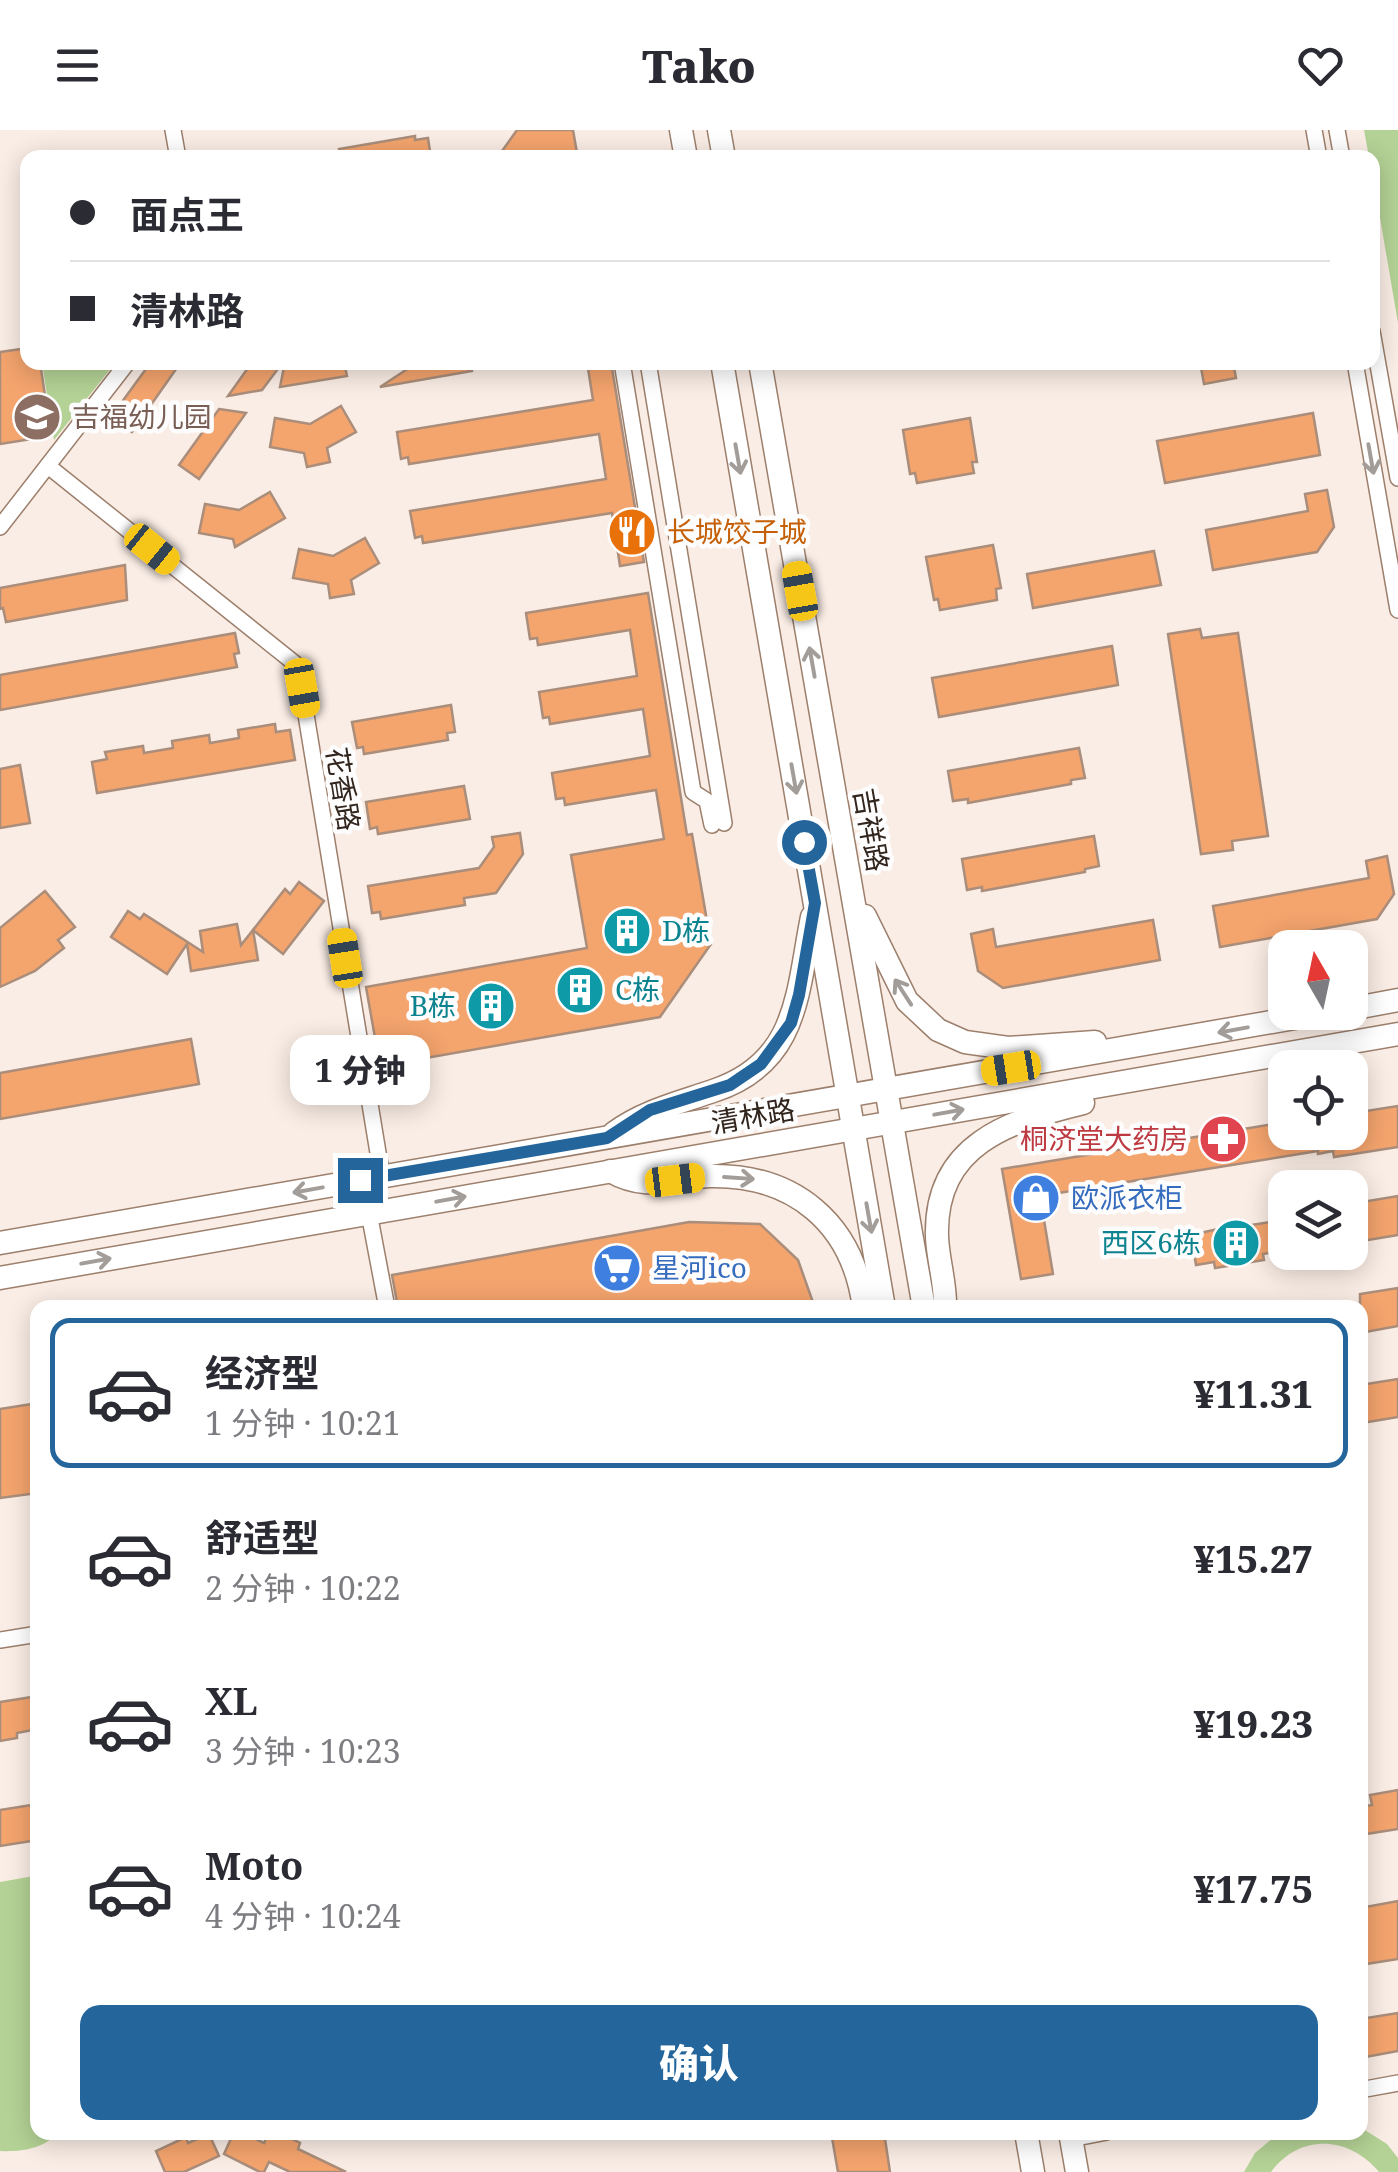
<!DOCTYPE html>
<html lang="zh">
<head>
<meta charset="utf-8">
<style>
	body { margin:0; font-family:"Noto Serif","Noto Sans SC",serif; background:#f7f7f7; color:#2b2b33; height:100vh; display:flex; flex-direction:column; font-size:38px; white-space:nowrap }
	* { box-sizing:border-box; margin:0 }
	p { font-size:32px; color:#7c7c81 }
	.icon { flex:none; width:55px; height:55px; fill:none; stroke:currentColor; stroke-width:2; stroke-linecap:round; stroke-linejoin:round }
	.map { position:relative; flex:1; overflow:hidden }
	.details { position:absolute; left:30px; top:1170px; width:1338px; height:840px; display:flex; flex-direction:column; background:#fff; border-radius:20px; box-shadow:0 5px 25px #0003 }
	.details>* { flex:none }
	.hud { position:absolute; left:20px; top:20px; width:1360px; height:220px; border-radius:20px; box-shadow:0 5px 25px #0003; display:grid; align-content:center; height:220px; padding:0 50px; background:#fff }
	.needle { width:65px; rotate:351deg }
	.controls { position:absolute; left:1268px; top:800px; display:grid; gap:20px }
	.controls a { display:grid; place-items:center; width:100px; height:100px; border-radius:20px; background:#fff; box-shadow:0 5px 25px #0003; font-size:50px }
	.end { position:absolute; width:45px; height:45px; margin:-22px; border:12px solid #24659b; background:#fff; box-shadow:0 0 0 5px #fff }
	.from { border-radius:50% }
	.bubble { position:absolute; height:70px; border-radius:20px; background:#fff; box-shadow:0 5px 25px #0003; font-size:32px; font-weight:800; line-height:70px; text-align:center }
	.car { position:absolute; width:30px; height:60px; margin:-30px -15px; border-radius:12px; box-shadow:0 0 8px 2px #0007; background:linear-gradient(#f5c518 24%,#345 0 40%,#f5c518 0 76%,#345 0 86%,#f5c518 0) }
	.hud b { display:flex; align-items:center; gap:35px; height:95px; font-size:38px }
	.hud b+b { border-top:2px solid #e1e1e2 }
	.hud i { width:25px; height:25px; background:#2b2b33 }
	ul { padding:18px 0 0; list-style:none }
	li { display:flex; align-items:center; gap:30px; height:150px; margin:0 20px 15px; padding:0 30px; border:5px solid transparent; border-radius:20px }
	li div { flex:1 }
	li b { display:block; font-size:38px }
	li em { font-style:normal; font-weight:800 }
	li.active { border-color:#24659b }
	li>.icon { width:90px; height:90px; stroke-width:1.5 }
	.primary-button { display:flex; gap:20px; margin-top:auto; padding:20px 50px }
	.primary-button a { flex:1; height:115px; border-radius:20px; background:#24659b; color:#fff; font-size:40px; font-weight:800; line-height:115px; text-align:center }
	header { display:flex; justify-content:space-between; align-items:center; height:130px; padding:0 50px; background:#fff; font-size:45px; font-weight:800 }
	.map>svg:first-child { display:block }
</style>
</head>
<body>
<header><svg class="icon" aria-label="menu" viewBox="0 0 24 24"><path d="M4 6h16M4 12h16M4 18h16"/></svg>Tako<svg class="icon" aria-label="heart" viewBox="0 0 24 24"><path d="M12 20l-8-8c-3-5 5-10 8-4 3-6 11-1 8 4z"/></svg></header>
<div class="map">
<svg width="1398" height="2042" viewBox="0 0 1398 2042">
	<rect width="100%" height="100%" fill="#faede5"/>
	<g fill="#b4d295">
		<path d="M1364,0H1398V193L1373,47L1372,28L1369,27Z"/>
		<path d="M42,233H115L54,310Z"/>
		<path d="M34,1746L38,1760V2002L58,2003C43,2019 21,2022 0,2021V1752Z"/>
		<path d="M1360,1997L1387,2014L1398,2028V2042H1379C1349,2006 1300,2003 1271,2042H1244L1255,2023L1279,2003L1360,2002Z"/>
	</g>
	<g fill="#f4a46d" stroke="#aa8d7a" stroke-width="2.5">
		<path d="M517,0H573L577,23L551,28H497Z"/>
		<path d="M415,6V10L428,8L431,28H340L339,19Z"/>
		<path d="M28,218V232H40L51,306L0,314V222Z"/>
		<path d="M151,232H181L132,302L111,287Z"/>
		<path d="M283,232L262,260L228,266L248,238Z"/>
		<path d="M285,232H344L347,246L280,257Z"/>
		<path d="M418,232H471L472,241L380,257Z"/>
		<path d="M587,232H611L644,432L620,436L612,383L423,413L422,406L415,408L410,381L606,349L599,304L409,334L408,327L401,329L397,302L593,270Z"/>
		<path d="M1200,232H1233L1236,248L1204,254Z"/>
		<path d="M341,276L356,302L327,318L330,332L307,337L304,323L270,317L275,288L310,294Z"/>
		<path d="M219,279L246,283L199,349L179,335Z"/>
		<path d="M1313,283L1320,325L1165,353L1157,311Z"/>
		<path d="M970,288L977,332H972L974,343L917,353L915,343L910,344L903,300Z"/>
		<path d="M1327,360L1334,397L1317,422L1213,440L1206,400L1308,381L1305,364Z"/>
		<path d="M270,362L285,388L235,417L233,409L199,403L205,374L239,380Z"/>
		<path d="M365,408L379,433L351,450L354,464L330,468L328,454L293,448L299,419L333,426Z"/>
		<path d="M993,415L1001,458L996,459L997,470L940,480L938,469L934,470L926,427Z"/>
		<path d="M1154,421L1161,455L1033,478L1027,444Z"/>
		<path d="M125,435L127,470L6,492L3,478L0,479V458Z"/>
		<path d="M648,463L687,705L692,704L711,814L660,887L380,936L366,857L587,818L571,725L664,709L656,660L565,675L564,668L556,669L552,643L650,626L643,579L550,594L549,587L543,588L539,562L637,546L630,500L538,515L537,508L530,509L526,483Z"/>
		<path d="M1200,499L1202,508L1238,503L1268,706L1232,711L1233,720L1201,724L1168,504Z"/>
		<path d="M235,503L239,523L234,524L237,537L0,580V545Z"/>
		<path d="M1112,516L1118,555L939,587L932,548Z"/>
		<path d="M451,575L455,602L447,603L448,610L364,624L363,617L357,618L352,592Z"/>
		<path d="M275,594L276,602L290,600L295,630L97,663L92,632L107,629L105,622L143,616L144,623L173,618L172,611L209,605L210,613L239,608L238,600Z"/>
		<path d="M1079,618L1085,648L1071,650V654L968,673V669L953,671L948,641Z"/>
		<path d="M20,635L30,693L0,698V639Z"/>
		<path d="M464,656L470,689L378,704L377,697L370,699L366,672Z"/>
		<path d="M520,703L523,724L496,763L464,768L465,775L381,789L380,782L372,783L368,756L479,738L494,717L492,707Z"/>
		<path d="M1094,706L1099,736L1085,739V742L982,761V757L967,760L962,729Z"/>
		<path d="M1387,726L1394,764L1377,789L1220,817L1213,776L1369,748L1366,731Z"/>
		<path d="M299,752L324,771L283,824L253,800L285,759L290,764Z"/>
		<path d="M45,761L75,797L58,810L64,818L35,841L0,857V798Z"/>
		<path d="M128,781L140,789L144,784L203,822L200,801L237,794L241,815L253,800L258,830L191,841L187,814L167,844L111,807Z"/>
		<path d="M1153,790L1160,830L1003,858L978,841L971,804L993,799L996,817Z"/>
		<path d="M191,909L199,954L0,989V943Z"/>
		<path d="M1398,976V1017L1334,1027L1333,1021L1318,1024V1021L1040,1066L1053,1144L1021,1149L1002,1039L1285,992V1002H1350L1353,983Z"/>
		<path d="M1398,1066V1105L1350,1113V1084L1357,1083L1356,1073Z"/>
		<path d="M1276,1091L1281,1121L1263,1124L1264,1130L1215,1138L1214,1132L1196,1135L1191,1105L1245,1093V1096Z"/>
		<path d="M689,1092L760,1094L798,1130L815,1178H398L392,1145Z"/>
		<path d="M1398,1158V1196L1360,1203V1164Z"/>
		<path d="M1398,1249V1287L1362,1293L1360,1255Z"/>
		<path d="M38,1273V1363L0,1368V1279Z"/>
		<path d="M38,1566V1599L17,1603V1608L0,1611V1572Z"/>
		<path d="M1398,1660V1699L1360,1705V1677L1372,1675L1370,1665Z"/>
		<path d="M38,1674V1710L0,1716V1680Z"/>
		<path d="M1398,1771V1829L1360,1835V1778Z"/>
		<path d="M1398,1883V1921L1360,1928V1889Z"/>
		<path d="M234,2002H242L264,2013L269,2002H278L300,2013L298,2019L346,2042H290L269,2032L264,2042H260L224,2024Z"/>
		<path d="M831,2002H884L890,2042H838Z"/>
		<path d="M209,2004L219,2026L184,2042H165L156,2021L186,2007L188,2013Z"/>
	</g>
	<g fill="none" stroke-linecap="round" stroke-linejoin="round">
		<g stroke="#9c7f6c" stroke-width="18">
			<g id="street">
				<path d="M173,0L178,28"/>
				<path d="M1314,0L1319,28"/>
				<path d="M1337,0L1342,28"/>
				<path d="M1372,201L1398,348"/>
				<path d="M622,232L693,662L707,671L712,695"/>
				<path d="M648,232L724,693"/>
				<path d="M1355,232L1398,480"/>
				<path d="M48,336L298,536L382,1047"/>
				<path d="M0,397L128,232"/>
				<path d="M369,1083L387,1178"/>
				<path d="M0,1510L38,1504"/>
				<path d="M1360,1960L1398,1953"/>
				<path d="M1071,2009L1107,2002"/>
			</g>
		</g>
		<g stroke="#9c7f6c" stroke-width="25">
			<g id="secondary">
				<path d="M681,0L686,28"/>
				<path d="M719,0L724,28"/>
				<path d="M722,232L884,1178"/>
				<path d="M760,232L924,1178"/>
				<path d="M865,786L907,871L938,900L965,912L1008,918L1095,912"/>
				<path d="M1350,879L1398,870"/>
				<path d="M614,1003C644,981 678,973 713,961C799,933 797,862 812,787"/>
				<path d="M610,1041C647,1062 670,1048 709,1046C794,1044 853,1093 864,1178"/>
				<path d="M0,1113L1329,882"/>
				<path d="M0,1148L1398,904"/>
				<path d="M945,1178C946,1154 938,1131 937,1107C934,1014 1009,991 1083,973"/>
				<path d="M1026,2002L1033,2042"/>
				<path d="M1070,2002L1077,2042"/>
			</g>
		</g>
		<use href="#street" stroke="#fff" stroke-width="15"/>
		<use href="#secondary" stroke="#fff" stroke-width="22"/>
	</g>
	<defs><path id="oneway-shaft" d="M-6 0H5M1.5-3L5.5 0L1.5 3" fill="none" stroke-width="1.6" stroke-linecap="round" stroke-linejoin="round" transform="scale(2.5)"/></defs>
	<g stroke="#a29d99">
		<use href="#oneway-shaft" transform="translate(738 329) rotate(80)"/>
		<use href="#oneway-shaft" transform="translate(1371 329) rotate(80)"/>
		<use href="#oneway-shaft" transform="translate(812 532) rotate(-100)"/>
		<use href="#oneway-shaft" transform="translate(794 649) rotate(80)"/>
		<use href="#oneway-shaft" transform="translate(903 862) rotate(-123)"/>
		<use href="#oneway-shaft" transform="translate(1233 900) rotate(170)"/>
		<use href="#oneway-shaft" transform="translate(949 982) rotate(-10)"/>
		<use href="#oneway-shaft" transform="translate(739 1048) rotate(4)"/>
		<use href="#oneway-shaft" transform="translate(308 1060) rotate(170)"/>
		<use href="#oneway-shaft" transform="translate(451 1069) rotate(-10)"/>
		<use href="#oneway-shaft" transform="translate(869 1088) rotate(80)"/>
		<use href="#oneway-shaft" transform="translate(96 1131) rotate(-10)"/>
	</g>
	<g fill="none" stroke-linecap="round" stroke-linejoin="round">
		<path stroke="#24659b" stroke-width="12" d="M360,1050L607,1008L650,980L730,955L761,934L791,893L799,865L815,773L804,712"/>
	</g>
	<defs>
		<g id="school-disc" transform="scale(2.5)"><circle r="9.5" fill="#8d6e63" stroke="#fdfdfd"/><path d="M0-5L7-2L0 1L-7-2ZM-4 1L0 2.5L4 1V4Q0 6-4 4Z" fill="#fff"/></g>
		<g id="restaurant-disc" transform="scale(2.5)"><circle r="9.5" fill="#e8710a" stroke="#fdfdfd"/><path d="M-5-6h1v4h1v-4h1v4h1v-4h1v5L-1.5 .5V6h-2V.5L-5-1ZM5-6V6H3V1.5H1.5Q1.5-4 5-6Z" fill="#fff"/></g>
		<g id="building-disc" transform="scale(2.5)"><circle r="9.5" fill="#0f9aa8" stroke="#fdfdfd"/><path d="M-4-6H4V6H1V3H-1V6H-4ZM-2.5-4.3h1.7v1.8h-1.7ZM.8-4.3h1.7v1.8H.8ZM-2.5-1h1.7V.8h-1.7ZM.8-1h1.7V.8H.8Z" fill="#fff"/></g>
		<g id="pharmacy-disc" transform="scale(2.5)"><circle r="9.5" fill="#e0444e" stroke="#fdfdfd"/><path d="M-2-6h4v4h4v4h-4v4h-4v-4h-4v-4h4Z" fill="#fff"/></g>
		<g id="shop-disc" transform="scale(2.5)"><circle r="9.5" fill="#3f7fe0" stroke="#fdfdfd"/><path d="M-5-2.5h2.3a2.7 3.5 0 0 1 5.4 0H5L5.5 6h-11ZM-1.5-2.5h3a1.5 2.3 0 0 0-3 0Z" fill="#fff"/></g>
		<g id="supermarket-disc" transform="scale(2.5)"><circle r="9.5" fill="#3f7fe0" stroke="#fdfdfd"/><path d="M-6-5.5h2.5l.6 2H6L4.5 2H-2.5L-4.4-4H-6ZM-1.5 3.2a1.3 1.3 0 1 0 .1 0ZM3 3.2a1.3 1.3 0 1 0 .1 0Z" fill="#fff"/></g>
	</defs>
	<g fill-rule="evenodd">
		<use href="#school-disc" x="37" y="287"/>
		<use href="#restaurant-disc" x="632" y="402"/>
		<use href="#building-disc" x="627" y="801"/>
		<use href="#building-disc" x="580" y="860"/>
		<use href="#building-disc" x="491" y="876"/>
		<use href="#pharmacy-disc" x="1223" y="1009"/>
		<use href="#shop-disc" x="1036" y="1068"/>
		<use href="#building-disc" x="1236" y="1113"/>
		<use href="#supermarket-disc" x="617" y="1138"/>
	</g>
	<g text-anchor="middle" stroke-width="9" stroke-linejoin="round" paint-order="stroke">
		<g font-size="28" fill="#785e54" stroke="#fdfdfd" text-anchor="start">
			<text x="72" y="297">吉福幼儿园</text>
		</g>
		<g font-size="28" fill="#c56008" stroke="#fdfdfd" text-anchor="start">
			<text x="667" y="412">长城饺子城</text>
		</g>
		<g font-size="28" fill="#31251d" stroke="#fdfdfd">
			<text transform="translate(343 659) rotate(81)" y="10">花香路</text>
			<text transform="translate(871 700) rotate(80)" y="10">吉祥路</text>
			<text transform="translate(753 986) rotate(-10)" y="10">清林路</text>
		</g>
		<g font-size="28" fill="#0d838f" stroke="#fdfdfd" text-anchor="start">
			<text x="662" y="811">D栋</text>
			<text x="615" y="870">C栋</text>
			<text x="456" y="886" text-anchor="end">B栋</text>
			<text x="1201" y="1123" text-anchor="end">西区6栋</text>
		</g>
		<g font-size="28" fill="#be3a42" stroke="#fdfdfd" text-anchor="end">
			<text x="1188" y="1019">桐济堂大药房</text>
		</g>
		<g font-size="28" fill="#366cbe" stroke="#fdfdfd" text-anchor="start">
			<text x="1071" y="1078">欧派衣柜</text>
			<text x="652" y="1148">星河ico</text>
		</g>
	</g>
</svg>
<div class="controls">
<a><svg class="needle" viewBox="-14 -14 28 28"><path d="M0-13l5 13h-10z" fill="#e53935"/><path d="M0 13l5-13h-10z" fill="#7c7c81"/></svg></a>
<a><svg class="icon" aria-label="locate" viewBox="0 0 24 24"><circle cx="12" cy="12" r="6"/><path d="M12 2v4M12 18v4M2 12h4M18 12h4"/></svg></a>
<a><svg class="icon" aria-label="layers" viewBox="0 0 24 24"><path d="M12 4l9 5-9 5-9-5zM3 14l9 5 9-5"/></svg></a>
</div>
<i class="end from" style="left:804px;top:712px"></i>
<i class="end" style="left:360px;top:1050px"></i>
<div class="bubble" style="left:290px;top:905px;width:140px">1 分钟</div>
<i class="car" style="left:152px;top:419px;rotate:129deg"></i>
<i class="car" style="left:800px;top:461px;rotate:350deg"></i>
<i class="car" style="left:302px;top:558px;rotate:170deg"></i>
<i class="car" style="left:345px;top:828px;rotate:351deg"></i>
<i class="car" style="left:1011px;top:938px;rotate:261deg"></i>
<i class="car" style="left:675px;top:1050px;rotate:83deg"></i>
<div class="hud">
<b><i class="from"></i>面点王</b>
<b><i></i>清林路</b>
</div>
<section class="details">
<ul>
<li class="active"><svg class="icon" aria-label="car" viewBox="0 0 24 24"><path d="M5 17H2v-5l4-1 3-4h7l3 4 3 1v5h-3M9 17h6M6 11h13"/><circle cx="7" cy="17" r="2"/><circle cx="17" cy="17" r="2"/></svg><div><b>经济型</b><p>1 分钟 · 10:21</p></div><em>¥11.31</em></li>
<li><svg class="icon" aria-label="car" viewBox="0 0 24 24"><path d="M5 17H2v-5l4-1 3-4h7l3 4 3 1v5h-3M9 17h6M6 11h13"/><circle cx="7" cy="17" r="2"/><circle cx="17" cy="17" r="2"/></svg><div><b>舒适型</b><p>2 分钟 · 10:22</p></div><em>¥15.27</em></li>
<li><svg class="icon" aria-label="car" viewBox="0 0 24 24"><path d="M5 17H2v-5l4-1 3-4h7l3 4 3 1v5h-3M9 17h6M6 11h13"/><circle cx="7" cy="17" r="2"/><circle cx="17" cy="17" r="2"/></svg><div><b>XL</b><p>3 分钟 · 10:23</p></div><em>¥19.23</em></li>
<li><svg class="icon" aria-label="car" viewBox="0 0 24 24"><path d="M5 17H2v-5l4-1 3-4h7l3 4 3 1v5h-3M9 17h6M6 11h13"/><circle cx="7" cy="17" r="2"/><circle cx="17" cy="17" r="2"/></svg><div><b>Moto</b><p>4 分钟 · 10:24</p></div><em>¥17.75</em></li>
</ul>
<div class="primary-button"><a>确认</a></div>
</section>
</div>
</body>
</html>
